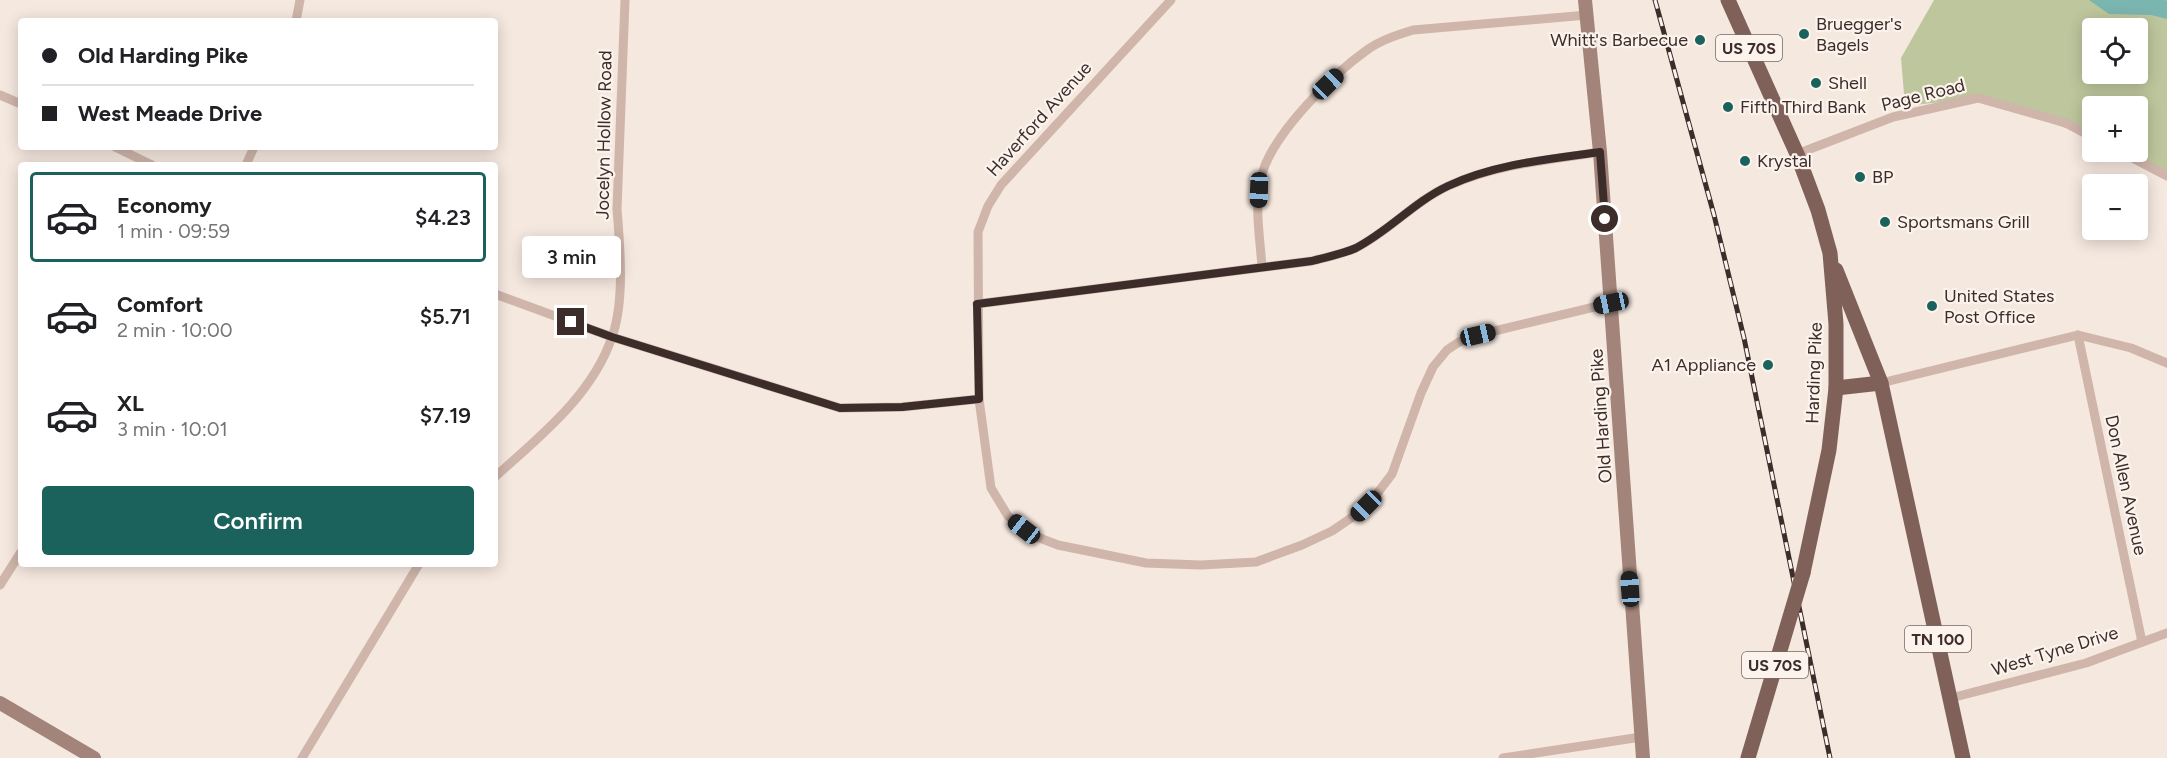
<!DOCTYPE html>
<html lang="en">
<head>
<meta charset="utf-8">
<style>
	body { margin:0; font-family:Figtree,sans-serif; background:#f6f6f6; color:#202124; height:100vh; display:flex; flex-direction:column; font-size:22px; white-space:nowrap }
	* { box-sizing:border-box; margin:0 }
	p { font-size:20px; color:#757577 }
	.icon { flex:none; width:33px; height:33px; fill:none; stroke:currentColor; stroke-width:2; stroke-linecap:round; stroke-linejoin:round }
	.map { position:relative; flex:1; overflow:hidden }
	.side { position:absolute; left:18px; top:162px; width:480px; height:405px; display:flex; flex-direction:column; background:#fff; border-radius:6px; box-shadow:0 3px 15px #0003 }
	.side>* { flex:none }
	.top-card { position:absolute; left:18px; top:18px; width:480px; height:132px; border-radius:6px; box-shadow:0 3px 15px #0003; display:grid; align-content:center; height:132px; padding:0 24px; background:#fff }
	.fabs { position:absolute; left:2082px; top:18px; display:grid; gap:12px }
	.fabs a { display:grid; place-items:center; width:66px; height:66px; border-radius:6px; background:#fff; box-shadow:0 3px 15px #0003; font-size:30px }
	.end { position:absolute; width:27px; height:27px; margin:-14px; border:8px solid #3c2d2a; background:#fff; box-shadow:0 0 0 3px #fff }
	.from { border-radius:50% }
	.bubble { position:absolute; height:42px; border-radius:6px; background:#fff; box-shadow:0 3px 15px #0003; font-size:20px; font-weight:600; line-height:42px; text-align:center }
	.car { position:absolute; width:18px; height:36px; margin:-18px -9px; border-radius:8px; box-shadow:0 0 4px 2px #0007; background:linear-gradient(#222 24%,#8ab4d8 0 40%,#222 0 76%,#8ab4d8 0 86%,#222 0) }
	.top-card b { display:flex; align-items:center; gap:21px; height:57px; font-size:22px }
	.top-card b+b { border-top:2px solid #e0e0e0 }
	.top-card i { width:15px; height:15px; background:#202124 }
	ul { padding:10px 0 0; list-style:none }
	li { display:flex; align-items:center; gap:18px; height:90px; margin:0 12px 9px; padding:0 12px; border:3px solid transparent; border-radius:6px }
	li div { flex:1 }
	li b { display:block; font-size:22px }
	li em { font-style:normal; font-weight:600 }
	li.active { border-color:#1b625d }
	li>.icon { width:54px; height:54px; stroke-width:1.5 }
	.action { display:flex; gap:12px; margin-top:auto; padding:12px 24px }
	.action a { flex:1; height:69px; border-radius:6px; background:#1b625d; color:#fff; font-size:24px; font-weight:600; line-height:69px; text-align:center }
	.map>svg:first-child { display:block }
</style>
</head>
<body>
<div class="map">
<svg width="2167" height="758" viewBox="0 0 2167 758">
	<rect width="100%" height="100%" fill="#f5e8df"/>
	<path fill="#bec69d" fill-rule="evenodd" d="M1934,0H2167V176L2121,152H2138V106H2092V137L1978,98L1905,106L1901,58ZM2092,28H2138V74H2092Z"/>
	<path fill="#7bb5b0" d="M2089,0H2165L2167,1V19L2151,15L2109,14Z"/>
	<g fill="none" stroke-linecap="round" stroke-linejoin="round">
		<g stroke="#cfb5aa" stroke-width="9">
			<path d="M1171,0L1001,185L988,206L978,232L979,399L991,488L1008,516L1032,535L1058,545L1146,563L1201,565L1256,562L1302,545L1332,531L1357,514L1376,495L1392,474L1421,393L1433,367L1447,350L1459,342L1478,335L1611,303"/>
			<path d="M296,21L300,0"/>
			<path d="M0,95L21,104"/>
			<path d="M115,147L152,165"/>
			<path d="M2121,152L2167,176"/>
			<path d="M1797,154L1893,117L1978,98L2066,123L2092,137"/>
			<path d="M246,165L254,147"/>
			<path d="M1262,267C1260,236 1253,201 1263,171C1276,131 1333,74 1367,50C1381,40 1397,35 1413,30L1587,15"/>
			<path d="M495,294L612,337L840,408L902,407L979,399"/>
			<path d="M977,304L1312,261C1326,257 1343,254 1356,248C1389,231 1414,202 1448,186C1496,164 1549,160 1600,152"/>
			<path d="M2078,335L2142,642"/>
			<path d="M1881,383L2078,335L2131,348L2167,363"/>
			<path d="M495,477C539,437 592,396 612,337C625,301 620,246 617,209L625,0"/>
			<path d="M0,585L21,552"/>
			<path d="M1951,698L2086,663L2167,633"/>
			<path d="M302,758L419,564"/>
			<path d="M1503,758L1641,737"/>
		</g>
		<g stroke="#a3847a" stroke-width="14">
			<path d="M1585,0L1600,152L1643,758"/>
			<path d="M0,703L94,758"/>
		</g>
		<g stroke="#7f615a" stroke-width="15">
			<path d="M1728,0L1797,154L1818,210L1830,253L1836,324V388L1829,450L1803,573"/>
			<path d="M1836,270L1881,383L1963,758"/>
			<path d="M1836,388L1881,383"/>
		</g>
		<g stroke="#3c2d2a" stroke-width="5">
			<path id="rail" d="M1655,0L1714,215L1744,338L1830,758"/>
		</g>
		<use href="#rail" stroke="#fcf3ed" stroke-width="3" stroke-dasharray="9" stroke-linecap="butt"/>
		<path stroke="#7f615a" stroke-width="15" d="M1748,758L1803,573"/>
	</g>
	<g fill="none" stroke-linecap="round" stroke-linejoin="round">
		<path stroke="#3c2d2a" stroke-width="8" d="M571,322L612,337L840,408L902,407L979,399L977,304L1312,261C1326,257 1343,254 1356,248C1389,231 1414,202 1448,186C1495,164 1549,159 1600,152L1605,219"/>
	</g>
	<g fill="#1b625d" stroke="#fcf3ed" stroke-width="2">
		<circle cx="1804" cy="34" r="6"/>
		<circle cx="1700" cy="40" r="6"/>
		<circle cx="1816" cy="83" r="6"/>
		<circle cx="1728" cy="107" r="6"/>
		<circle cx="1745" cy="161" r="6"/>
		<circle cx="1860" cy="177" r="6"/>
		<circle cx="1885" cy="222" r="6"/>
		<circle cx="1932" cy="306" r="6"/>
		<circle cx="1768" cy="365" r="6"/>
	</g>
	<g text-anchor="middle" stroke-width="4.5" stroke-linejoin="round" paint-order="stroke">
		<g fill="#fcf3ed" stroke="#766864" stroke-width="1.5">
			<rect x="1716" y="35" width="66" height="26" rx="4.5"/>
			<rect x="1905" y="626" width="66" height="26" rx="4.5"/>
			<rect x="1742" y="652" width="66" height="26" rx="4.5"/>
		</g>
		<g font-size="16" font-weight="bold" fill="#3c2d2a">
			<text x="1749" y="54">US 70S</text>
			<text x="1938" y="645">TN 100</text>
			<text x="1775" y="671">US 70S</text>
		</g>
		<g font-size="18" fill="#3c2d2a" stroke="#fcf3ed" text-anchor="start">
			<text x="1816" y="30">Bruegger's<tspan x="1816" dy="21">Bagels</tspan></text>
			<text x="1688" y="46" text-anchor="end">Whitt's Barbecue</text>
			<text x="1828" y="89">Shell</text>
			<text x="1740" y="113">Fifth Third Bank</text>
			<text x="1757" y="167">Krystal</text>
			<text x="1872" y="183">BP</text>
			<text x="1897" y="228">Sportsmans Grill</text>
			<text x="1944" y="302">United States<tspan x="1944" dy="21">Post Office</tspan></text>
			<text x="1756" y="371" text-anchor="end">A1 Appliance</text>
		</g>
		<g font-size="18" fill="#3c2d2a" stroke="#fcf3ed">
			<text transform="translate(1923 95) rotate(-14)" y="6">Page Road</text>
			<text transform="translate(1039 119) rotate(-48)" y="6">Haverford Avenue</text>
			<text transform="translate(604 135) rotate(-89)" y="6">Jocelyn Hollow Road</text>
			<text transform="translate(1814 373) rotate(-88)" y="6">Harding Pike</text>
			<text transform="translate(1601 416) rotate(-94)" y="6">Old Harding Pike</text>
			<text transform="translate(2126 485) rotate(78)" y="6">Don Allen Avenue</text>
			<text transform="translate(2055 651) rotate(-17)" y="6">West Tyne Drive</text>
		</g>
	</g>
</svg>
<div class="fabs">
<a><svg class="icon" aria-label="locate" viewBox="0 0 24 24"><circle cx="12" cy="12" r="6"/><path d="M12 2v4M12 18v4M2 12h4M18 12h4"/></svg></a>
<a>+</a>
<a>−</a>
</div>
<i class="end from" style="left:1605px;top:219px"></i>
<i class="end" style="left:571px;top:322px"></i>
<div class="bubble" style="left:522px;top:236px;width:99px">3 min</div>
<i class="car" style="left:1328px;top:84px;rotate:46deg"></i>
<i class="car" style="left:1259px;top:190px;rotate:182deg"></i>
<i class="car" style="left:1611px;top:303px;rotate:258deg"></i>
<i class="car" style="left:1478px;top:335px;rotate:77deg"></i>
<i class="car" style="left:1366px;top:506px;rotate:225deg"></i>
<i class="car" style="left:1024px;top:529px;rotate:308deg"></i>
<i class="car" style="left:1630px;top:589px;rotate:356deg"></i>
<div class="top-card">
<b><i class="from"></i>Old Harding Pike</b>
<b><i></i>West Meade Drive</b>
</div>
<section class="side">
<ul>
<li class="active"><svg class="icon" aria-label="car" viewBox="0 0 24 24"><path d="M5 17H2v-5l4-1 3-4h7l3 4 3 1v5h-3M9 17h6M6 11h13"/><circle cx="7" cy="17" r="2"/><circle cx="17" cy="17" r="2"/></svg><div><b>Economy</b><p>1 min · 09:59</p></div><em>$4.23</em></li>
<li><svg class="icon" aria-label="car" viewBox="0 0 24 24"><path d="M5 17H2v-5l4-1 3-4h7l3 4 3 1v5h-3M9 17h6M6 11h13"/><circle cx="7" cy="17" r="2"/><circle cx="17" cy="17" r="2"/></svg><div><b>Comfort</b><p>2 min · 10:00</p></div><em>$5.71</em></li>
<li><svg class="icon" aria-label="car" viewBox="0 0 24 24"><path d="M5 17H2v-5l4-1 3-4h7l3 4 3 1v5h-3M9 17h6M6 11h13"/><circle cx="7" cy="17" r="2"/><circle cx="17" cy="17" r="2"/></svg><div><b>XL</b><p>3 min · 10:01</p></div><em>$7.19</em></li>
</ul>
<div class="action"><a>Confirm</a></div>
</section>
</div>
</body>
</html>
